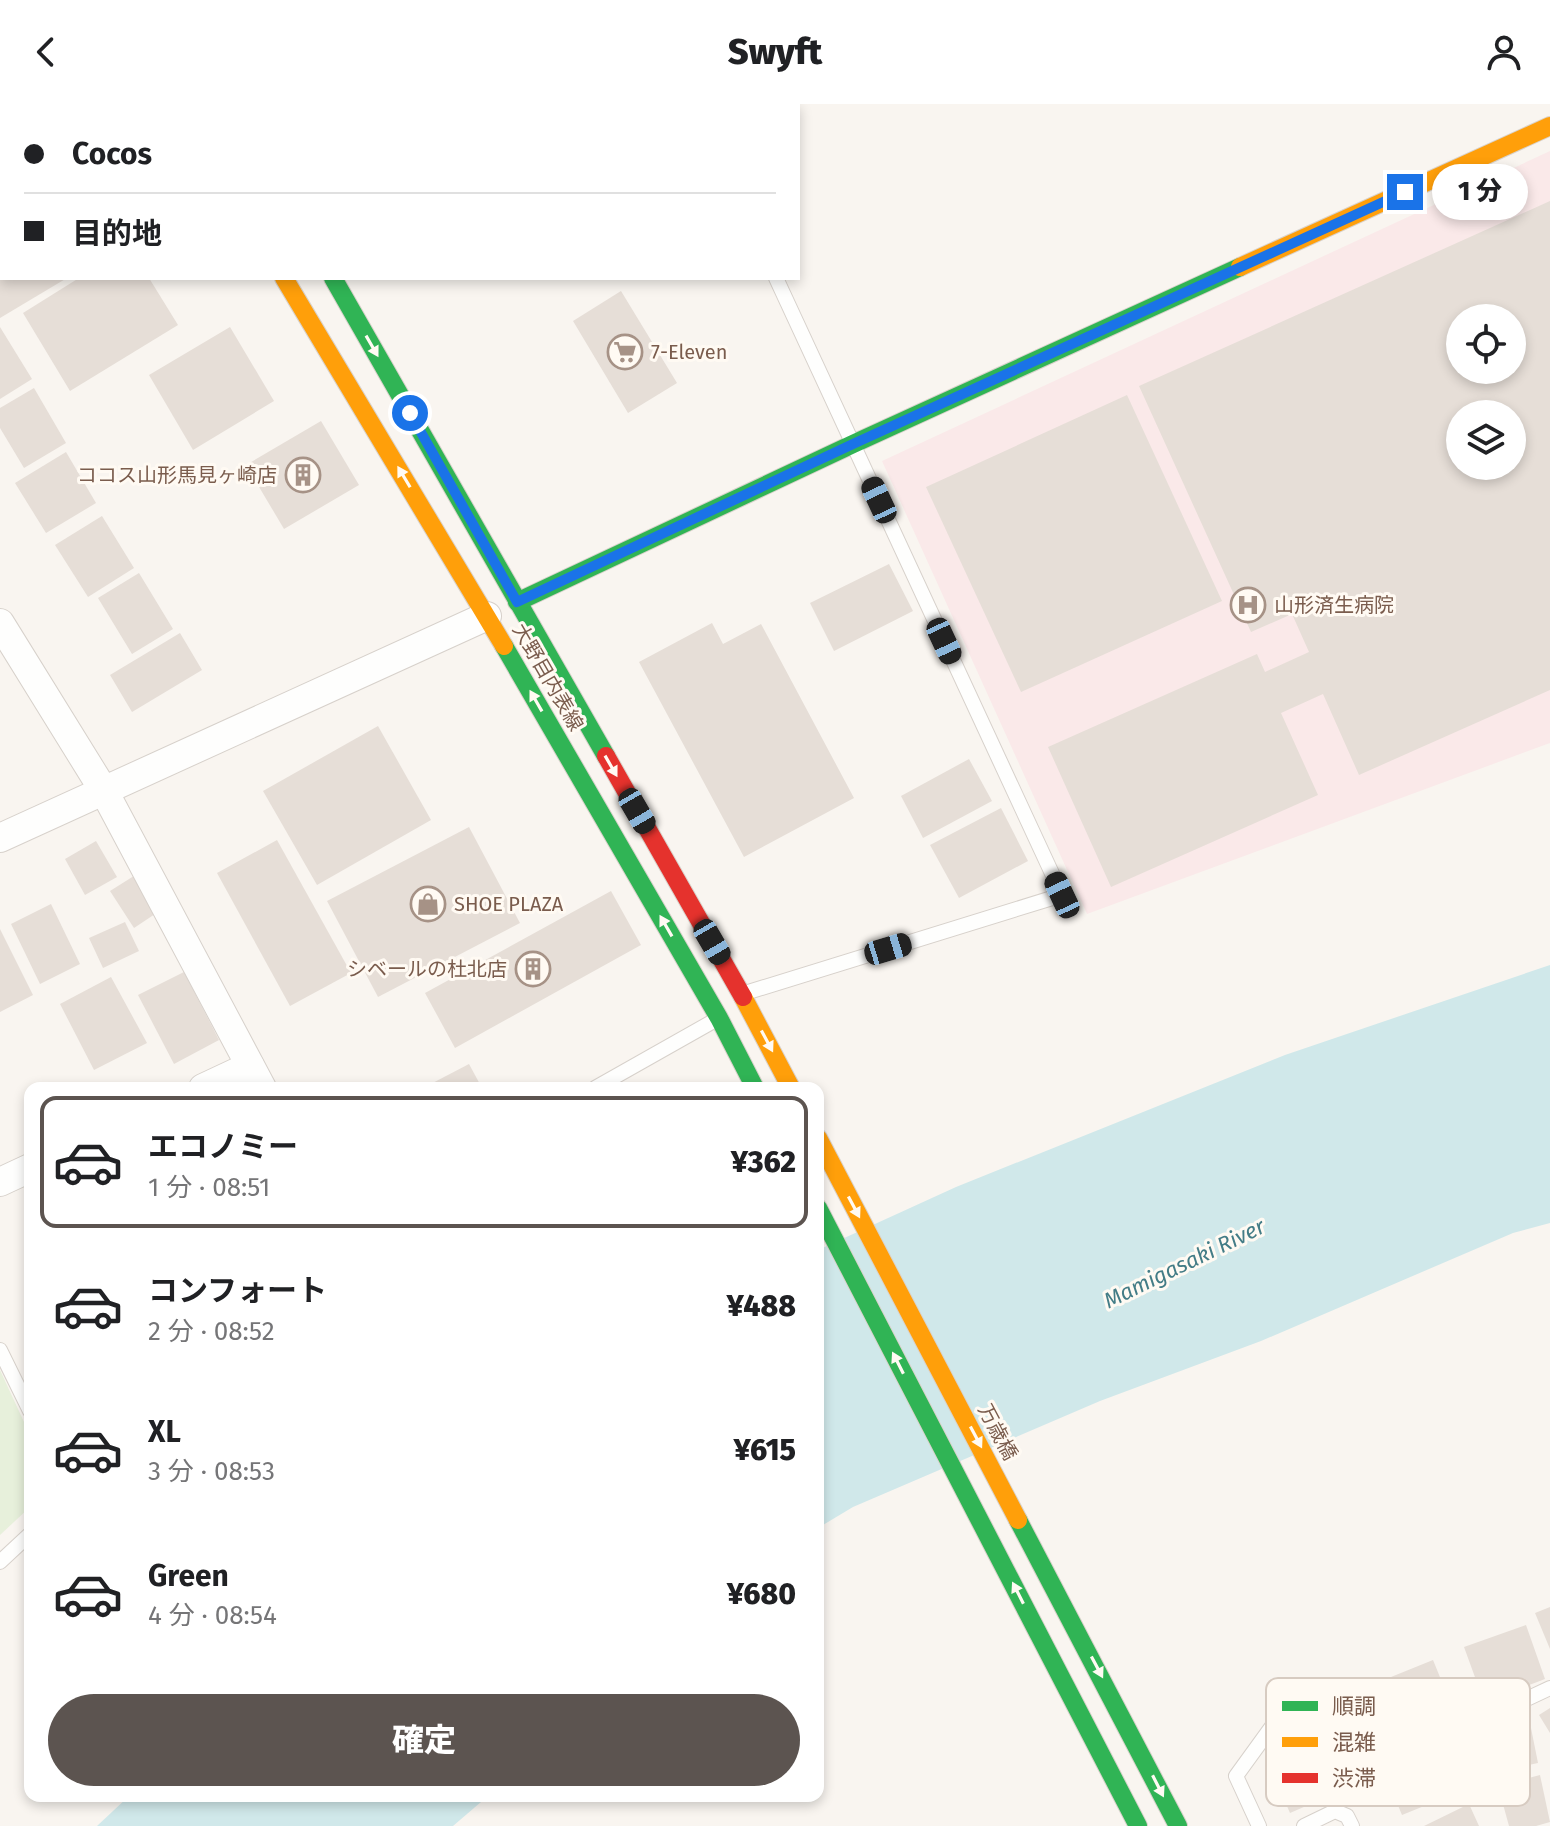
<!DOCTYPE html>
<html lang="ja">
<head>
<meta charset="utf-8">
<style>
	body { margin:0; font-family:"Fira Sans","Noto Sans JP",sans-serif; background:#f6f6f6; color:#202124; height:100vh; display:flex; flex-direction:column; font-size:30px; white-space:nowrap }
	* { box-sizing:border-box; margin:0 }
	p { font-size:26px; color:#757577 }
	.icon { flex:none; width:44px; height:44px; fill:none; stroke:currentColor; stroke-width:2; stroke-linecap:round; stroke-linejoin:round }
	.map { position:relative; flex:1; overflow:hidden }
	.panel { position:absolute; left:24px; top:978px; width:800px; height:720px; display:flex; flex-direction:column; background:#fff; border-radius:16px; box-shadow:0 4px 12px #0003 }
	.panel>* { flex:none }
	.banner { position:absolute; left:0px; top:0px; width:800px; height:176px; box-shadow:0 4px 12px #0003; display:grid; align-content:center; height:176px; padding:0 24px; background:#fff }
	.fabs { position:absolute; left:1446px; top:200px; display:grid; gap:16px }
	.fabs a { display:grid; place-items:center; width:80px; height:80px; border-radius:50%; background:#fff; box-shadow:0 4px 12px #0003; font-size:40px }
	.end { position:absolute; width:36px; height:36px; margin:-18px; border:10px solid #1a73e8; background:#fff; box-shadow:0 0 0 4px #fff }
	.from { border-radius:50% }
	.bubble { position:absolute; height:56px; border-radius:28px; background:#fff; box-shadow:0 4px 12px #0003; font-size:26px; font-weight:800; line-height:56px; text-align:center }
	.car { position:absolute; width:24px; height:48px; margin:-24px -12px; border-radius:10px; box-shadow:0 0 6px 2px #0007; background:linear-gradient(#222 24%,#8ab4d8 0 40%,#222 0 76%,#8ab4d8 0 86%,#222 0) }
	.banner b { display:flex; align-items:center; gap:28px; height:76px; font-size:30px }
	.banner b+b { border-top:2px solid #e0e0e0 }
	.banner i { width:20px; height:20px; background:#202124 }
	ul { padding:14px 0 0; list-style:none }
	li { display:flex; align-items:center; gap:24px; height:132px; margin:0 16px 12px; padding:0 8px; border:4px solid transparent; border-radius:16px }
	li div { flex:1 }
	li b { display:block; font-size:30px }
	li em { font-style:normal; font-weight:800 }
	li.active { border-color:#5c5450 }
	li>.icon { width:72px; height:72px; stroke-width:1.5 }
	.action { display:flex; gap:16px; margin-top:auto; padding:16px 24px }
	.action a { flex:1; height:92px; border-radius:48px; background:#5c5450; color:#fff; font-size:32px; font-weight:800; line-height:92px; text-align:center }
	header { display:flex; justify-content:space-between; align-items:center; height:104px; padding:0 24px; background:#fff; font-size:36px; font-weight:800 }
	.map>svg:first-child { display:block }
</style>
</head>
<body>
<header><svg class="icon" aria-label="back" viewBox="0 0 24 24"><path d="M15 5l-7 7 7 7"/></svg>Swyft<svg class="icon" aria-label="person" viewBox="0 0 24 24"><circle cx="12" cy="8" r="4"/><path d="M4 21q1-7 8-7t8 7"/></svg></header>
<div class="map">
<svg width="1550" height="1722" viewBox="0 0 1550 1722">
	<rect width="100%" height="100%" fill="#f9f5f0"/>
	<path fill="#fae9e9" fill-rule="evenodd" d="M1550,47V639L1087,810L882,357ZM1460,214H1512V266H1460ZM1460,310H1512V362H1460Z"/>
	<path fill="#e7f0db" d="M0,1266L30,1331V1403L0,1431Z"/>
	<g fill="#d0e8ea">
		<path d="M1550,861V1119L1513,1129L1261,1237L1100,1297L853,1403L818,1424V1146L956,1083L1285,951Z"/>
		<path d="M129,1692H488L453,1722H97Z"/>
	</g>
	<g fill="#e6ded7" fill-rule="evenodd">
		<path d="M1550,97V586L1359,671L1323,590L1281,609L1318,691L1111,783L1048,643L1257,550L1265,568L1309,548L1292,510L1251,528L1139,282ZM1460,214H1512V266H1460ZM1460,310H1512V362H1460Z"/>
		<path d="M0,174H67L0,214Z"/>
		<path d="M79,174H149L178,221L70,287L23,209Z"/>
		<path d="M621,187L677,279L628,309L573,217Z"/>
		<path d="M0,223L32,275L0,295Z"/>
		<path d="M230,223L274,297L193,346L149,271Z"/>
		<path d="M34,284L66,339L24,364L0,324V304Z"/>
		<path d="M1127,291L1222,497L1021,588L926,383Z"/>
		<path d="M321,317L359,381L284,425L246,361Z"/>
		<path d="M66,348L96,399L46,429L15,379Z"/>
		<path d="M102,412L134,464L88,493L55,441Z"/>
		<path d="M889,460L913,507L834,547L810,499Z"/>
		<path d="M139,469L173,525L132,550L98,494Z"/>
		<path d="M712,519L723,540L761,520L854,694L744,753L639,558Z"/>
		<path d="M180,529L202,566L132,608L110,571Z"/>
		<path d="M378,622L431,716L317,781L263,687Z"/>
		<path d="M969,655L992,697L923,734L901,692Z"/>
		<path d="M1001,704L1028,757L959,794L930,741Z"/>
		<path d="M469,723L520,819L378,893L327,797Z"/>
		<path d="M277,736L351,869L290,902L217,769Z"/>
		<path d="M96,737L117,773L85,791L65,755Z"/>
		<path d="M137,770L161,806L134,824L110,787Z"/>
		<path d="M611,787L641,841L455,944L425,889Z"/>
		<path d="M51,800L80,860L40,880L11,820Z"/>
		<path d="M125,818L139,847L103,864L89,834Z"/>
		<path d="M0,825L33,891L0,908Z"/>
		<path d="M184,868L219,936L174,960L138,891Z"/>
		<path d="M111,873L147,939L94,966L60,900Z"/>
		<path d="M469,960L482,984H423Z"/>
		<path d="M1550,1503V1545L1535,1509Z"/>
		<path d="M1526,1521L1545,1575L1484,1598L1464,1543Z"/>
		<path d="M1433,1556L1453,1605L1412,1622L1391,1573Z"/>
		<path d="M1550,1604V1629L1539,1611Z"/>
		<path d="M1530,1619L1538,1659L1482,1671L1473,1631Z"/>
		<path d="M1314,1641L1336,1689L1290,1709L1269,1661Z"/>
		<path d="M1456,1647L1471,1683L1402,1711L1387,1675Z"/>
		<path d="M1540,1671L1550,1718L1536,1722H1509L1498,1682Z"/>
		<path d="M1469,1700L1479,1722H1424Z"/>
	</g>
	<g fill="none" stroke-linecap="round" stroke-linejoin="round">
		<g stroke="#d7d1cb" stroke-width="16">
			<g id="lane">
				<path d="M696,0L697,2"/>
				<path d="M742,890L1062,791L776,174"/>
				<path d="M595,984L719,914"/>
				<path d="M0,1246L30,1307"/>
				<path d="M0,1458L30,1430"/>
				<path d="M1353,1677L1550,1584"/>
				<path d="M1259,1722L1236,1672L1297,1588"/>
				<path d="M1304,1722L1335,1707L1347,1712L1352,1722"/>
			</g>
		</g>
		<g stroke="#d7d1cb" stroke-width="30">
			<g id="street">
				<path d="M0,519L104,687L262,984"/>
				<path d="M0,734L487,512"/>
				<path d="M203,984L250,962"/>
				<path d="M0,1078L30,1064"/>
			</g>
		</g>
		<g stroke="#d9d2cb" stroke-width="20">
			<g id="fast">
				<path d="M333,174L606,652"/>
				<path d="M517,498L853,340L1240,163"/>
				<path d="M504,542L719,914L755,984"/>
				<path d="M818,1104L1138,1722"/>
				<path d="M1018,1416L1178,1722"/>
			</g>
		</g>
		<g stroke="#d9d2cb" stroke-width="20">
			<g id="slow">
				<path d="M180,0L181,2"/>
				<path d="M233,0L235,2"/>
				<path d="M1240,163L1550,22"/>
				<path d="M284,174L504,542"/>
				<path d="M743,893L791,984"/>
				<path d="M818,1034L1018,1416"/>
			</g>
		</g>
		<g stroke="#d9d2cb" stroke-width="20">
			<path id="jam" d="M606,652L743,893"/>
		</g>
		<use href="#lane" stroke="#fefefd" stroke-width="14"/>
		<use href="#street" stroke="#fefefd" stroke-width="28"/>
		<use href="#fast" stroke="#30b455" stroke-width="18"/>
		<use href="#slow" stroke="#ff9f0a" stroke-width="18"/>
		<use href="#jam" stroke="#e5322d" stroke-width="18"/>
	</g>
	<defs><path id="oneway-solid" d="M-6-.8H1V-3.2L6.5 0L1 3.2V.8H-6Z" transform="scale(2)"/></defs>
	<g fill="#fffaf3">
		<use href="#oneway-solid" transform="translate(372 242) rotate(60)"/>
		<use href="#oneway-solid" transform="translate(404 373) rotate(-121)"/>
		<use href="#oneway-solid" transform="translate(536 597) rotate(-120)"/>
		<use href="#oneway-solid" transform="translate(611 662) rotate(60)"/>
		<use href="#oneway-solid" transform="translate(666 822) rotate(-120)"/>
		<use href="#oneway-solid" transform="translate(767 937) rotate(62)"/>
		<use href="#oneway-solid" transform="translate(854 1103) rotate(62)"/>
		<use href="#oneway-solid" transform="translate(898 1259) rotate(-117)"/>
		<use href="#oneway-solid" transform="translate(976 1333) rotate(62)"/>
		<use href="#oneway-solid" transform="translate(1018 1489) rotate(-117)"/>
		<use href="#oneway-solid" transform="translate(1097 1563) rotate(62)"/>
		<use href="#oneway-solid" transform="translate(1158 1682) rotate(63)"/>
	</g>
	<g fill="none" stroke-linecap="round" stroke-linejoin="round">
		<path stroke="#1a73e8" stroke-width="10" d="M410,309L517,498L853,340L1405,88"/>
	</g>
	<defs>
		<g id="supermarket-ring" transform="scale(1.8)"><circle r="9.5" fill="#fffaf3" stroke="#a69286" stroke-width="1.5"/><path d="M-6-5.5h2.5l.6 2H6L4.5 2H-2.5L-4.4-4H-6ZM-1.5 3.2a1.3 1.3 0 1 0 .1 0ZM3 3.2a1.3 1.3 0 1 0 .1 0Z" fill="#a69286"/></g>
		<g id="building-ring" transform="scale(1.8)"><circle r="9.5" fill="#fffaf3" stroke="#a69286" stroke-width="1.5"/><path d="M-4-6H4V6H1V3H-1V6H-4ZM-2.5-4.3h1.7v1.8h-1.7ZM.8-4.3h1.7v1.8H.8ZM-2.5-1h1.7V.8h-1.7ZM.8-1h1.7V.8H.8Z" fill="#a69286"/></g>
		<g id="hospital-ring" transform="scale(1.8)"><circle r="9.5" fill="#fffaf3" stroke="#a69286" stroke-width="1.5"/><path d="M-5-5h3v3.5h4V-5h3V5h-3V1.5h-4V5h-3Z" fill="#a69286"/></g>
		<g id="shop-ring" transform="scale(1.8)"><circle r="9.5" fill="#fffaf3" stroke="#a69286" stroke-width="1.5"/><path d="M-5-2.5h2.3a2.7 3.5 0 0 1 5.4 0H5L5.5 6h-11ZM-1.5-2.5h3a1.5 2.3 0 0 0-3 0Z" fill="#a69286"/></g>
	</defs>
	<g fill-rule="evenodd">
		<use href="#supermarket-ring" x="625" y="248"/>
		<use href="#building-ring" x="303" y="371"/>
		<use href="#hospital-ring" x="1248" y="501"/>
		<use href="#shop-ring" x="428" y="800"/>
		<use href="#building-ring" x="533" y="865"/>
	</g>
	<g text-anchor="middle" stroke-width="6" stroke-linejoin="round" paint-order="stroke">
		<g font-size="20" fill="#7a5c4d" stroke="#fffaf3" text-anchor="start">
			<text x="651" y="255">7-Eleven</text>
			<text x="277" y="378" text-anchor="end">ココス山形馬見ヶ崎店</text>
			<text x="1274" y="508">山形済生病院</text>
			<text x="454" y="807">SHOE PLAZA</text>
			<text x="507" y="872" text-anchor="end">シベールの杜北店</text>
		</g>
		<g font-size="20" fill="#7a5c4d" stroke="#fffaf3">
			<text transform="translate(548 573) rotate(60)" y="7">大野目内表線</text>
			<text transform="translate(998 1328) rotate(62)" y="7">万歳橋</text>
		</g>
		<g font-size="22" font-style="italic" fill="#437c86" stroke="#fffaf3">
			<text transform="translate(1184 1159) rotate(-26)" y="8">Mamigasaki River</text>
		</g>
	</g>
	<rect x="1266" y="1574" width="264" height="128" rx="12" fill="#fffaf3" stroke="#d7cbc1" stroke-width="2"/>
	<rect x="1282" y="1597" width="36" height="10" fill="#30b455"/>
	<rect x="1282" y="1633" width="36" height="10" fill="#ff9f0a"/>
	<rect x="1282" y="1669" width="36" height="10" fill="#e5322d"/>
	<g font-size="22" fill="#7a5c4d">
		<text x="1332" y="1610">順調</text>
		<text x="1332" y="1646">混雑</text>
		<text x="1332" y="1682">渋滞</text>
	</g>
</svg>
<div class="fabs">
<a><svg class="icon" aria-label="locate" viewBox="0 0 24 24"><circle cx="12" cy="12" r="6"/><path d="M12 2v4M12 18v4M2 12h4M18 12h4"/></svg></a>
<a><svg class="icon" aria-label="layers" viewBox="0 0 24 24"><path d="M12 4l9 5-9 5-9-5zM3 14l9 5 9-5"/></svg></a>
</div>
<i class="end from" style="left:410px;top:309px"></i>
<i class="end" style="left:1405px;top:88px"></i>
<div class="bubble" style="left:1432px;top:60px;width:96px">1 分</div>
<i class="car" style="left:879px;top:396px;rotate:335deg"></i>
<i class="car" style="left:944px;top:537px;rotate:155deg"></i>
<i class="car" style="left:637px;top:707px;rotate:150deg"></i>
<i class="car" style="left:1062px;top:791px;rotate:335deg"></i>
<i class="car" style="left:712px;top:838px;rotate:150deg"></i>
<i class="car" style="left:888px;top:845px;rotate:73deg"></i>
<div class="banner">
<b><i class="from"></i>Cocos</b>
<b><i></i>目的地</b>
</div>
<section class="panel">
<ul>
<li class="active"><svg class="icon" aria-label="car" viewBox="0 0 24 24"><path d="M5 17H2v-5l4-1 3-4h7l3 4 3 1v5h-3M9 17h6M6 11h13"/><circle cx="7" cy="17" r="2"/><circle cx="17" cy="17" r="2"/></svg><div><b>エコノミー</b><p>1 分 · 08:51</p></div><em>¥362</em></li>
<li><svg class="icon" aria-label="car" viewBox="0 0 24 24"><path d="M5 17H2v-5l4-1 3-4h7l3 4 3 1v5h-3M9 17h6M6 11h13"/><circle cx="7" cy="17" r="2"/><circle cx="17" cy="17" r="2"/></svg><div><b>コンフォート</b><p>2 分 · 08:52</p></div><em>¥488</em></li>
<li><svg class="icon" aria-label="car" viewBox="0 0 24 24"><path d="M5 17H2v-5l4-1 3-4h7l3 4 3 1v5h-3M9 17h6M6 11h13"/><circle cx="7" cy="17" r="2"/><circle cx="17" cy="17" r="2"/></svg><div><b>XL</b><p>3 分 · 08:53</p></div><em>¥615</em></li>
<li><svg class="icon" aria-label="car" viewBox="0 0 24 24"><path d="M5 17H2v-5l4-1 3-4h7l3 4 3 1v5h-3M9 17h6M6 11h13"/><circle cx="7" cy="17" r="2"/><circle cx="17" cy="17" r="2"/></svg><div><b>Green</b><p>4 分 · 08:54</p></div><em>¥680</em></li>
</ul>
<div class="action"><a>確定</a></div>
</section>
</div>
</body>
</html>
